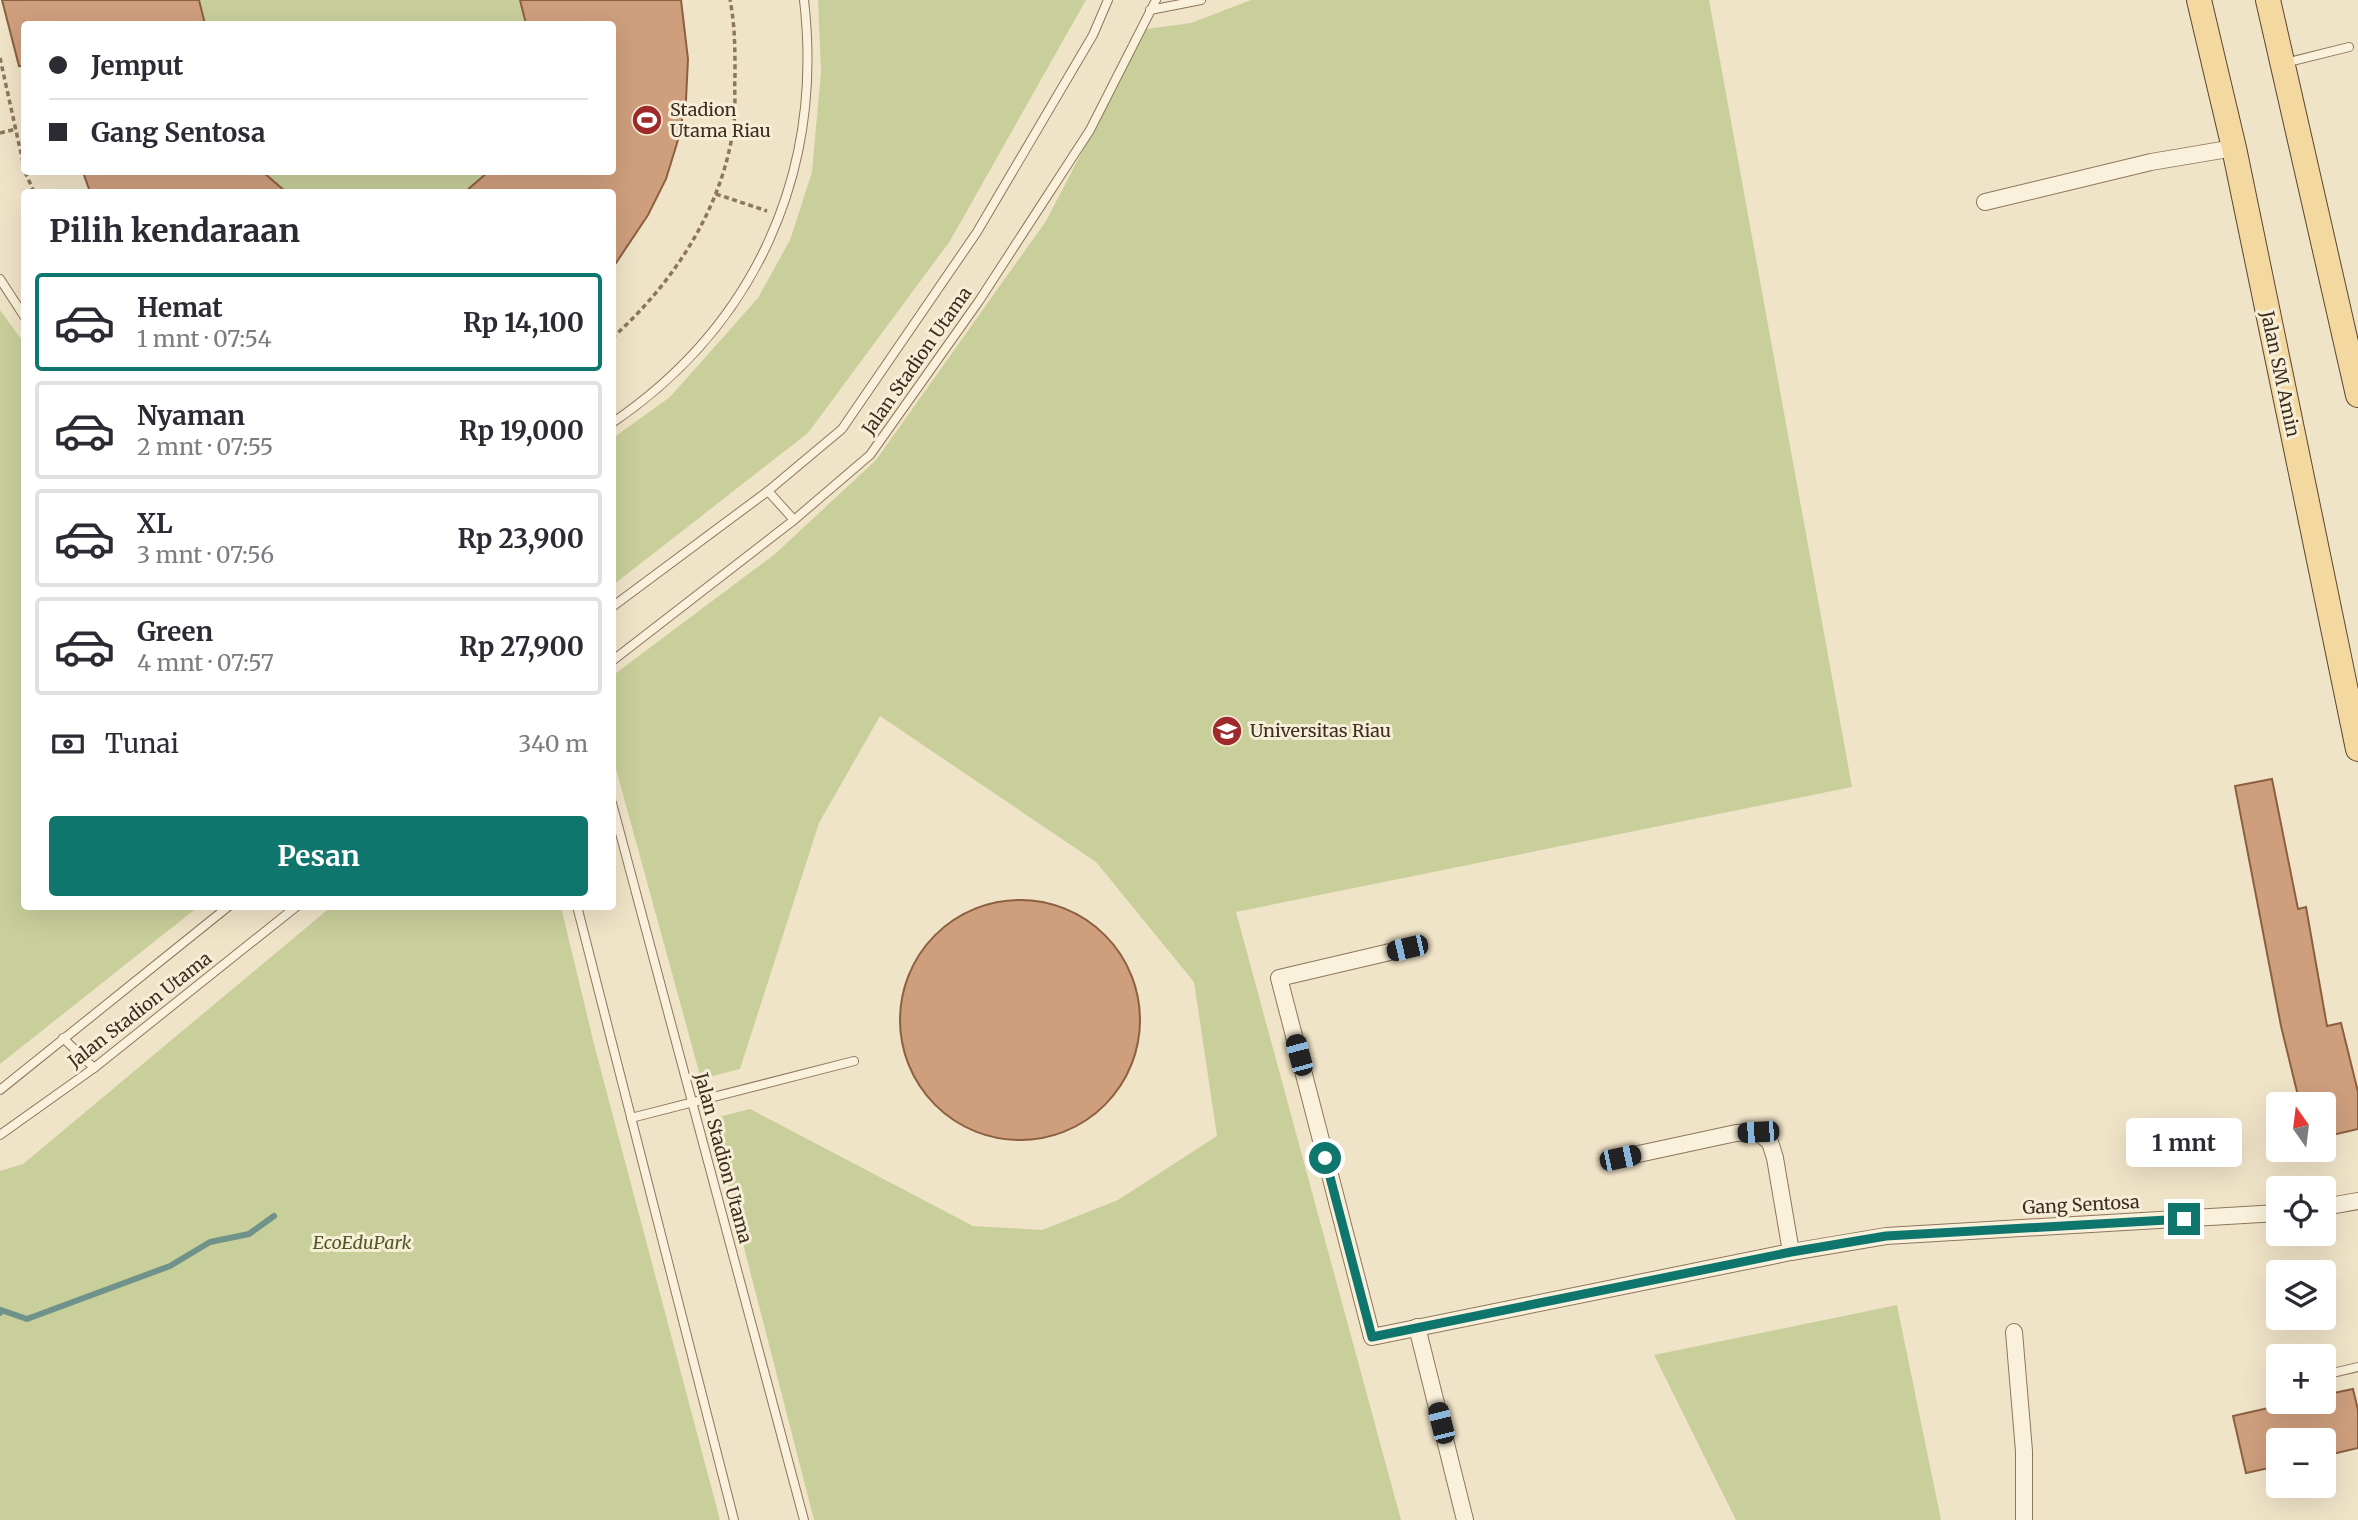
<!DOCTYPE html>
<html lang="id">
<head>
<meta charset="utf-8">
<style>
	body { margin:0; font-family:Merriweather,serif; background:#f2f2f3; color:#2b2b33; height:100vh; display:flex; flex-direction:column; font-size:26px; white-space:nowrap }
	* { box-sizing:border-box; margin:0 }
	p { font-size:23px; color:#7c7c81 }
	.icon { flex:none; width:38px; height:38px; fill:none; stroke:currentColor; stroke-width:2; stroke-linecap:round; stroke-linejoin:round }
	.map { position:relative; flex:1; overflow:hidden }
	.panel { position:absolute; left:21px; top:189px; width:595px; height:721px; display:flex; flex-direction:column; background:#fff; border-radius:7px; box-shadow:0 7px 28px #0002 }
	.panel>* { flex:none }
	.banner { position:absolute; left:21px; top:21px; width:595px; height:154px; border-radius:7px; box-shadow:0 7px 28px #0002; display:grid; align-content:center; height:154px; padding:0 28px; background:#fff }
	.needle { width:46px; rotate:346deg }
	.tools { position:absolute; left:2266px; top:1092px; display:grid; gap:14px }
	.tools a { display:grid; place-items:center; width:70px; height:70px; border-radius:7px; background:#fff; box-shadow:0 7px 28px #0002; font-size:35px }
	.end { position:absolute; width:32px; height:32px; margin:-16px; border:9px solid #0f766e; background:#fff; box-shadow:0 0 0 4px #fff }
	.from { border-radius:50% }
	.bubble { position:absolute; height:49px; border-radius:7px; background:#fff; box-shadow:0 7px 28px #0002; font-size:23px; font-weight:700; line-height:49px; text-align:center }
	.car { position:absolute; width:21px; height:42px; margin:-21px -10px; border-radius:9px; box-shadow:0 0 5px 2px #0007; background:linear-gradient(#222 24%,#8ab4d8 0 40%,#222 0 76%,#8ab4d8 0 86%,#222 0) }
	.banner b { display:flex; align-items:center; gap:24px; height:66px; font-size:26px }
	.banner b+b { border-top:2px solid #e1e1e2 }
	.banner i { width:18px; height:18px; background:#2b2b33 }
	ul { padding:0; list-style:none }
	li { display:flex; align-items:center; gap:21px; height:98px; margin:0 14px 10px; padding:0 14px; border:4px solid #e1e1e2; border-radius:7px }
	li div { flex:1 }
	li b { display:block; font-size:26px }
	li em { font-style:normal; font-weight:700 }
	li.on { border-color:#0f766e }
	li>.icon { width:63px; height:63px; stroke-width:1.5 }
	h2 { padding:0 28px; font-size:32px; line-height:84px }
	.pay { display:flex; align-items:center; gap:18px; height:77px; padding:0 28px; font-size:26px }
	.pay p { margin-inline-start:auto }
	.cta { display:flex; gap:14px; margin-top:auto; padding:14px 28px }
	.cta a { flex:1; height:80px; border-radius:7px; background:#0f766e; color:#fff; font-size:28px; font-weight:700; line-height:80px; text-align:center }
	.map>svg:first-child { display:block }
</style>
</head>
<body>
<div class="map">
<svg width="2358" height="1520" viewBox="0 0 2358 1520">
	<rect width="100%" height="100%" fill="#f0e4c8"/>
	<g fill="#c9cf9b">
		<path d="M2,0H681C700,94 675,192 613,265L612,192H91L83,172H612V24H24V67L19,68Z"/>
		<path d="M818,0H1086L950,241L808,433L613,585V438L670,397L758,298L790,240L812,172L821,72Z"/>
		<path d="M1251,0H1709L1852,787L1236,912L1401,1520H814L711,1119L750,1109L973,1226L1042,1230L1118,1200L1217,1136L1194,982L1096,862L880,716L819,823L740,1069L701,1079L613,758L612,676L775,554L876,460L1046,221L1146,29L1191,23Z"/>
		<path d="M0,310L24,343V906L198,907L0,1064Z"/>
		<path d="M332,906L561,907L595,1048L720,1520H0V1171L23,1164Z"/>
		<path d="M1897,1305L1941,1520H1736L1654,1355Z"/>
	</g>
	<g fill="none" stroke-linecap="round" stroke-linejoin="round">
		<path stroke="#6f938a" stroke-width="6" d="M0,1313L1,1310L27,1319L170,1266L210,1242L249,1234L274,1216"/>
	</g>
	<g fill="#cf9f7d" stroke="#8d5f41" stroke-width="2">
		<path d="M2,0H199L205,24H24V66H19Z"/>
		<path d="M520,0H681L688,59L686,100L678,140L666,179L648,215L612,269V192H465L488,172H612V24H526Z"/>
		<path d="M83,172H263L286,192H90Z"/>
		<path d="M2272,779L2298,909L2306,907L2327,1026L2341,1023L2358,1092V1129L2324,1137V1104H2300L2281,1026L2235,786Z"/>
		<circle cx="1020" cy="1020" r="120"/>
		<path d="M2353,1389L2358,1410V1448L2324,1456V1440H2278V1466L2246,1473L2233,1416L2295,1402H2324V1395Z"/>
	</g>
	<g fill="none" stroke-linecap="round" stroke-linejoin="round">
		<g stroke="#8d765c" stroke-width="10">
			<g id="lane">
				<path d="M1150,10L1201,0"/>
				<path d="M2285,63L2349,47"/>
				<path d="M0,279L24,316"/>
				<path d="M612,423C756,325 824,172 804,0"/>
				<path d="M768,491L794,520"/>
				<path d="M612,607L768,491L842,429L977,232L1093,35L1108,0"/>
				<path d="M612,661L794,520L870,455L979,301L1090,130L1156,0"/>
				<path d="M612,803L804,1520"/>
				<path d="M577,906L734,1520"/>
				<path d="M63,1038L94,1068"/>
				<path d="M0,1090L229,906"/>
				<path d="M631,1118L854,1061"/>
				<path d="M0,1135L94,1068L297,906"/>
				<path d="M2324,1375L2358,1367"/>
			</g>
		</g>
		<g stroke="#8d765c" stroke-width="18">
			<g id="street">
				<path d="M1985,202L2151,162L2234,148"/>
				<path d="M1407,948L1279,978L1372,1337L1791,1252L1886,1236L2278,1213"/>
				<path d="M1620,1158L1736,1133L1758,1132L1770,1142L1775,1158L1791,1252"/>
				<path d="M2324,1207L2358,1201"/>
				<path d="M1417,1327L1465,1520"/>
				<path d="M2014,1332L2024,1451V1520"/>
			</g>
		</g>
		<g stroke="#5b4430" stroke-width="26">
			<g id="primary">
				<path d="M2199,0L2234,148L2358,749"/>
				<path d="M2268,0L2358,395"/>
			</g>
		</g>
		<g stroke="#8d765c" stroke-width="3.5" stroke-dasharray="5 3.5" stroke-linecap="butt">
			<path d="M0,58L24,167"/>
			<path d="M0,133L16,129"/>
			<path d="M25,172L34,192"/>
			<path d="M716,194L767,211"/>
			<path d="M612,338C674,283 724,206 734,123C736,107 734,90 735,75C735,49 735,25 730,0"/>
		</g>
		<use href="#lane" stroke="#faf1dc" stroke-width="8"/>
		<use href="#street" stroke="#faf1dc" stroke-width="16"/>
		<use href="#primary" stroke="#f3d9a0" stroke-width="24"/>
	</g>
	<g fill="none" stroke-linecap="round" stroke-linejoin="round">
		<path stroke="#0f766e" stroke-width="9" d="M1325,1158L1372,1337L1791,1252L1886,1236L2184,1219"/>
	</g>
	<defs>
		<g id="stadium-disc" transform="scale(1.575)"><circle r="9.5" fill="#9e2a2b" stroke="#f7eed8"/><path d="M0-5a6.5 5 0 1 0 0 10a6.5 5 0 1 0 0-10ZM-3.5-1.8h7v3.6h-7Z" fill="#fff"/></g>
		<g id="university-disc" transform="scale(1.575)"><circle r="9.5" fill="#9e2a2b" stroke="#f7eed8"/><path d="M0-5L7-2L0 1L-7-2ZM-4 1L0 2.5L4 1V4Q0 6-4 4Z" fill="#fff"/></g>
	</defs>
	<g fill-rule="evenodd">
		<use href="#stadium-disc" x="647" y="120"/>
		<use href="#university-disc" x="1227" y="731"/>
	</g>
	<g text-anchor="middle" stroke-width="6" stroke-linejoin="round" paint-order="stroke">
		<g font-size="18" fill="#3d2e20" stroke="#f7eed8" text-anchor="start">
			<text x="670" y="116">Stadion<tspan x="670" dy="21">Utama Riau</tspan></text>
			<text x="1250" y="737">Universitas Riau</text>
		</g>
		<g font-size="18" fill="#3d2e20" stroke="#f7eed8">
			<text transform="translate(917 361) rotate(-55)" y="6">Jalan Stadion Utama</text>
			<text transform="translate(2280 374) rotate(78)" y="6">Jalan SM Amin</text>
			<text transform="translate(140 1010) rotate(-38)" y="6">Jalan Stadion Utama</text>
			<text transform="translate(723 1158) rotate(75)" y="6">Jalan Stadion Utama</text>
			<text transform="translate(2081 1205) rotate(-3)" y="6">Gang Sentosa</text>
		</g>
		<g font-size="18" font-style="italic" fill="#4d5a26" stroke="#f7eed8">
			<text x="362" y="1249">EcoEduPark</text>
		</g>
	</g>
</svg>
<div class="tools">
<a><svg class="needle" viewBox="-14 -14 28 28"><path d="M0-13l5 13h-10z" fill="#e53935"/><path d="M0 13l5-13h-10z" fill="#7c7c81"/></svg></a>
<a><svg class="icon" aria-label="locate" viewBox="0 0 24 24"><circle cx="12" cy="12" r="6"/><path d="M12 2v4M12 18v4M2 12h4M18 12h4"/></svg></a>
<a><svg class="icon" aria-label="layers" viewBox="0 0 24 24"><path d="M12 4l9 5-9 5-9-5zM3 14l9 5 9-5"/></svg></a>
<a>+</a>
<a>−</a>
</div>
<i class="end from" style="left:1325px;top:1158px"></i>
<i class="end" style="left:2184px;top:1219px"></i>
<div class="bubble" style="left:2126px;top:1118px;width:116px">1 mnt</div>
<i class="car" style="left:1407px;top:948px;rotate:257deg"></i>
<i class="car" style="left:1299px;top:1055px;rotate:345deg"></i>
<i class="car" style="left:1758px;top:1132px;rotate:267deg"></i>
<i class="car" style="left:1620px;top:1158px;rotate:78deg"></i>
<i class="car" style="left:1441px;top:1423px;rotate:346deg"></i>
<div class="banner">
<b><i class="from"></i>Jemput</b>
<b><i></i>Gang Sentosa</b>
</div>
<section class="panel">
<h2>Pilih kendaraan</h2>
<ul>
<li class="on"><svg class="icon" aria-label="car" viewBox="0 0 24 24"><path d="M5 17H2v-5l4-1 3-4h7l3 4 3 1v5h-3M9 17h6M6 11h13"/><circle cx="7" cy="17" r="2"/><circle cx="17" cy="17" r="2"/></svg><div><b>Hemat</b><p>1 mnt · 07:54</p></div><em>Rp 14,100</em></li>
<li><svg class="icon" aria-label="car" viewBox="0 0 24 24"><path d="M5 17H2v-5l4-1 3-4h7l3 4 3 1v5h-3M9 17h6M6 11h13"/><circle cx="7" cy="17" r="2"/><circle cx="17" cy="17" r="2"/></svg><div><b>Nyaman</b><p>2 mnt · 07:55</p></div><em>Rp 19,000</em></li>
<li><svg class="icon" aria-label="car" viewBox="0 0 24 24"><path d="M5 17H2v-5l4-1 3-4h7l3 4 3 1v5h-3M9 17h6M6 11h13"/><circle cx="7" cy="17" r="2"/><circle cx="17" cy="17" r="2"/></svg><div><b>XL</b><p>3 mnt · 07:56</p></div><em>Rp 23,900</em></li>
<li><svg class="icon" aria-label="car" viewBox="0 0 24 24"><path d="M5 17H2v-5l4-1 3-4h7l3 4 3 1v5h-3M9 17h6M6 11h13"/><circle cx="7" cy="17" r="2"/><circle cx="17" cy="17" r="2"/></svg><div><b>Green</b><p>4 mnt · 07:57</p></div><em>Rp 27,900</em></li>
</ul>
<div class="pay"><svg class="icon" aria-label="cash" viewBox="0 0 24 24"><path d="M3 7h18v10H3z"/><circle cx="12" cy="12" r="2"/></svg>Tunai<p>340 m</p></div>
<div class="cta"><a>Pesan</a></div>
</section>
</div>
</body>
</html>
